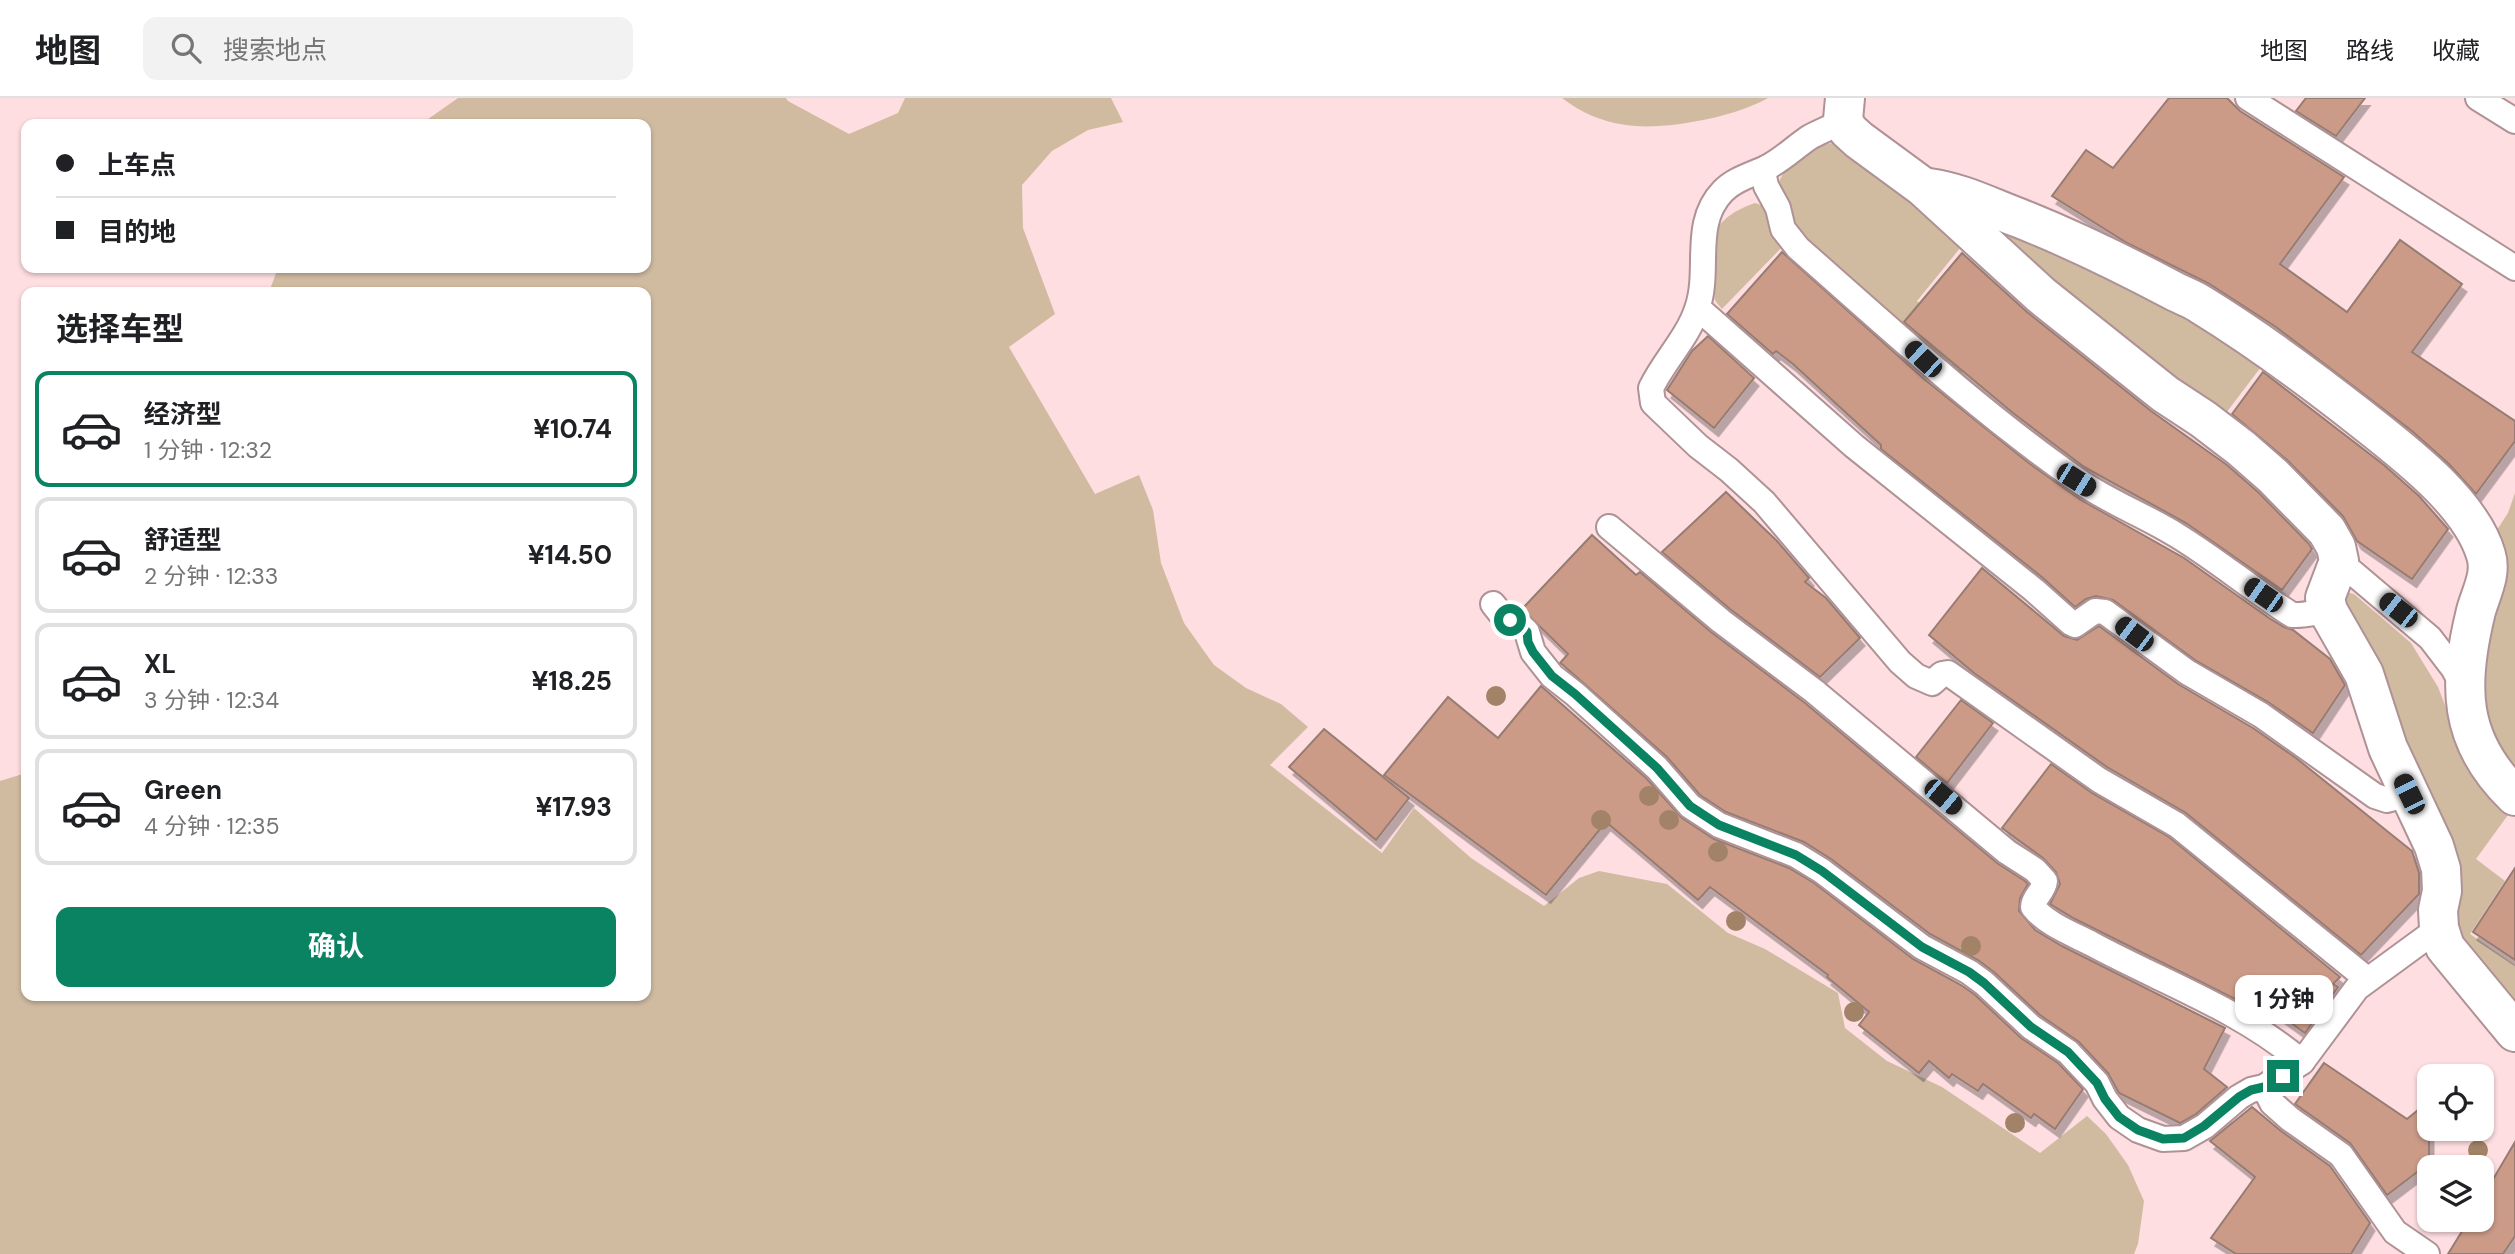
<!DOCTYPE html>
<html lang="zh">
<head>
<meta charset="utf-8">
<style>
	body { margin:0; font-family:"DM Sans","Noto Sans SC",sans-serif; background:#f2f2f2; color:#202124; height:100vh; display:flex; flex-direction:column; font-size:26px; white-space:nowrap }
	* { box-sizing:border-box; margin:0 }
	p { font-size:23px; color:#757577 }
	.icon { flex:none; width:38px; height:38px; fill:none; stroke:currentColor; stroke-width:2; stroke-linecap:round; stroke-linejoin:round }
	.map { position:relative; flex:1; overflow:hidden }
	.details { position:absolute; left:21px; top:189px; width:630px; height:714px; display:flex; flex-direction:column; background:#fff; border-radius:14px; box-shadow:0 2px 5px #0004 }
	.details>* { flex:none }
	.hud { position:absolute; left:21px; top:21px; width:630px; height:154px; border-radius:14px; box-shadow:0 2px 5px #0004; display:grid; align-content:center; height:154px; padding:0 35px; background:#fff }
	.fabs { position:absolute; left:2417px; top:966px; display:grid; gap:14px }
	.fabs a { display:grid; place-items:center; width:77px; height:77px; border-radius:14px; background:#fff; box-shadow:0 2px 5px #0004; font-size:35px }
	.end { position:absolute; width:32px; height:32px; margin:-16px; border:9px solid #0a8362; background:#fff; box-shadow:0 0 0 4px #fff }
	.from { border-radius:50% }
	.bubble { position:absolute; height:49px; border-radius:14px; background:#fff; box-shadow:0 2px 5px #0004; font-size:23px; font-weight:700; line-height:49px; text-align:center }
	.car { position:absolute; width:21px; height:42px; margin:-21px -10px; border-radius:9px; box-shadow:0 0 5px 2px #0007; background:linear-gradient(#222 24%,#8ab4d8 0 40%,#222 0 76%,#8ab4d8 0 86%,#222 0) }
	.hud b { display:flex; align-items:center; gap:24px; height:66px; font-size:26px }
	.hud b+b { border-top:2px solid #e0e0e0 }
	.hud i { width:18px; height:18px; background:#202124 }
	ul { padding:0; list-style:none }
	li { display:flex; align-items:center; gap:21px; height:116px; margin:0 14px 10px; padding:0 21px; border:4px solid #e0e0e0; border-radius:14px }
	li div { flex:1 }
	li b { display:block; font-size:26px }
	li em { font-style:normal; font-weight:700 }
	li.active { border-color:#0a8362 }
	li>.icon { width:63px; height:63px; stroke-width:1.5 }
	h2 { padding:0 35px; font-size:32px; line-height:84px }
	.primary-button { display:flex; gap:14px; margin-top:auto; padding:14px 35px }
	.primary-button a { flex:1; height:80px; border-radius:14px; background:#0a8362; color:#fff; font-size:28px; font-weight:700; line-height:80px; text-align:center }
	header { display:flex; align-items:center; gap:42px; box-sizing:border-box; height:98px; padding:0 35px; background:#fff; border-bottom:2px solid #e0e0e0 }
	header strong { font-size:33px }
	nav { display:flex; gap:38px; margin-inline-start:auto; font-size:24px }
	.search { width:490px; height:63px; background:#f2f2f2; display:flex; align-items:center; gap:18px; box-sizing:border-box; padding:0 24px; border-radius:14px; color:#757577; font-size:26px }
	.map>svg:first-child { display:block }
</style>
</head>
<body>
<header>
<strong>地图</strong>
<div class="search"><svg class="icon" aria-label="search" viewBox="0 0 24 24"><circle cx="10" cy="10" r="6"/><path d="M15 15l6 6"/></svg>搜索地点</div>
<nav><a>地图</a><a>路线</a><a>收藏</a></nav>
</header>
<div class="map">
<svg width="2515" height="1156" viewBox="0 0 2515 1156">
	<defs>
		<filter id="shadow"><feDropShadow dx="4.5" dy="8" stdDeviation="0" flood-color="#0004"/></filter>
	</defs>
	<rect width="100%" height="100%" fill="#fedee1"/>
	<g fill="#d0bba1">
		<path d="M458,0H786L788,3L849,36L898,15L905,0H1111L1123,24L1088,32L1052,53L1022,87L1023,130L1055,216L1009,249L1095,396L1139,377L1153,412L1161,465L1184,525L1214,567L1246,590L1281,606L1308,629L1270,667L1382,755L1414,710L1471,760L1544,808L1579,780L1599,773L1667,786L1728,835L1765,851L1838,895L1845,930L1887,963L1942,989L2040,1055L2087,1018L2106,1036L2128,1067L2144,1103L2138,1146L2134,1156H0V683L26,675V898H646V194H269L278,170H646V26H421Z"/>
		<path d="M1562,0H1768C1735,19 1664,33 1626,27C1602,24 1580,14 1562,0Z"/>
		<path d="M1839,44L1928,117L1961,149L1917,203L1978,254L1961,277L1796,139L1777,88C1788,61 1812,48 1839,44Z"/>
		<path d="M1755,105L1767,109L1785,146L1722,211C1720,208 1717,206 1715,202C1712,195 1714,144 1716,135C1721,119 1741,110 1755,105Z"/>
		<path d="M2011,133L2053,142L2264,265L2223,319L2004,145L2005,137Z"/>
		<path d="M2515,395V682L2502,661L2486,617L2481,585L2493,438L2508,415Z"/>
		<path d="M2342,493L2354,496L2411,545L2438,589L2455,633L2513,710L2476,761L2505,783L2470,836L2515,867V901L2490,879L2462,847L2335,497Z"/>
	</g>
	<g fill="#cb9b88" stroke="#967c72" stroke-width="2" filter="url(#shadow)">
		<path d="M2169,0H2227L2240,13L2344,79L2280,166L2347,214L2400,142L2462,186L2412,254L2515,323V343L2476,396L2449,366L2412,333L2276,229L2208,185L2127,145L2052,98L2086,52L2113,70Z"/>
		<path d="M2306,0H2365L2336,38L2296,13Z"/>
		<path d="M1782,154L1924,281L2030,366L2081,402L2184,460L2269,520L2284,529L2293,532L2330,561L2345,587L2313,635L2268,604L2195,562L2113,502L2096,498L2086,501L2075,509L2043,480L1881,351V347L1793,266L1776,253L1773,256L1727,216Z"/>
		<path d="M1962,155L2027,214L2151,313L2227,367L2258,394L2309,446L2312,451L2282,492L2186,425L2084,369L2013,315L1904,224Z"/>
		<path d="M1708,238L1754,280L1714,330L1667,292L1692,253Z"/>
		<path d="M2263,274L2384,367L2419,398L2448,431L2412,481L2357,443L2343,418L2287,362L2232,316Z"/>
		<path d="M1726,394L1777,443L1809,480L1805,484L1826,500L1860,540L1820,579L1730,511L1662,454Z"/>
		<path d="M1592,437L1636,477L1640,474L1711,534L1805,605L1997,765L2025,783L2028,786L2020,800L2019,813L2035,832L2062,848L2225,930L2204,971L2227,989L2196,1016L2180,1025L2119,995L2108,975L2079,944L2040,917L1994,874L1978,862L1930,836L1831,761L1804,744L1726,714L1700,697L1667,659L1563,567L1560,565L1568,556L1522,511Z"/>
		<path d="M1982,470L2064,538L2077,542L2099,528L2178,586L2253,630L2296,660L2412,753L2419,775V796L2361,857L2186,715L2107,669L1974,575L1929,537Z"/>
		<path d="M1541,588L1646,680L1682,720L1714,741L1789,770L1814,785L1913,861L1961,887L1974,896L2021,940L2058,965L2083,991L2055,1031L2034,1016L2031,1020L1983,986L1978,993L1952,976L1949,980L1929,963L1919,975L1859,927L1869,914L1827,879L1828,877L1710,789L1698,802L1606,724L1546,797L1384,677L1448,599L1498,640Z"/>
		<path d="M1961,602L1993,625L1947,685L1916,659Z"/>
		<path d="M1324,631L1409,700L1376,742L1289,669Z"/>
		<path d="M2051,666L2092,695L2169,739L2340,879L2333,886L2338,889L2305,935L2245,892L2239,903L2075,821L2050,806L2060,786L2056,774L2043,760L2002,730Z"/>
		<path d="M2515,770V862L2473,834Z"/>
		<path d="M2324,965L2407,1021L2429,1003V1065L2387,1097L2350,1045L2295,1006Z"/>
		<path d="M2252,1009L2281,1033L2330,1068L2370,1125L2351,1156H2236L2211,1140L2255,1079L2210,1043Z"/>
		<path d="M2515,1044V1138L2503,1156H2448L2469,1122H2482V1100Z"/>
	</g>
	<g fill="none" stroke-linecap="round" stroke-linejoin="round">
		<g stroke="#af9295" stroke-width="28">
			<g id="service">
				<path d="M2248,0L2515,170"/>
				<path d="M2478,0L2515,23"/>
				<path d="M1843,22C1833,29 1821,33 1810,39C1795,49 1782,62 1766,70C1751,77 1735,81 1723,93C1691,126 1711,172 1697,211C1688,239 1664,263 1651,290L1653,305L1698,348L1729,372L1764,404L1900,564L1916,578L1932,585L1942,576L1948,575L2099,682L2177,727L2367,881"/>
				<path d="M1766,70L1764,78L1766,88L1778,110L1783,131L1798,150C1888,229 1977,312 2076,381C2108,404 2145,417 2178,438C2217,462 2253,492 2292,517C2305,518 2315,514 2328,513"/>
				<path d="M1698,210L1854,348L2034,492L2071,525L2075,527L2095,513L2105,514L2187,574L2261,617L2375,698L2387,702L2409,696"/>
				<path d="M1609,429L1721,523L1814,593L2007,754L2035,772L2045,783C2044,794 2033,799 2033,809C2046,826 2073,836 2092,846C2162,884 2240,911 2302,964"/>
				<path d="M2339,463L2430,540L2453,570L2463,588"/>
				<path d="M1493,506L1501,516L1518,525L1527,534L1533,554L1552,578L1575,596L1657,670L1690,708L1719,727L1796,757L1822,773L1922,849L1969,874L1984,885L2031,929L2068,954L2097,985L2105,1001L2119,1019L2138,1032L2163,1041L2184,1040L2205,1028L2239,999L2251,992L2264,989L2302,964L2357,890L2439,830"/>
				<path d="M2264,989L2272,1005L2290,1021L2341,1057L2395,1134L2427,1156"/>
			</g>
		</g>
		<g stroke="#af9295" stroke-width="42">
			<g id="minor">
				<path d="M1845,0L1843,22L1848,32L1859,42L1923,89L2041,197L2165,296L2203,321L2241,350L2273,378L2327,433L2336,449L2339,463L2325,500L2328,513L2364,576L2388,650L2434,748L2441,771L2442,793L2438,812L2439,830L2445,849L2515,934"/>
				<path d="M1929,90C1963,95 1987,108 2019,120C2072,141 2121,165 2172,192C2181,197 2191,200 2200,206C2257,241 2311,281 2363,322C2405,355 2471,405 2486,457C2492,476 2481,495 2476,513C2458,586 2457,642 2515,698"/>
			</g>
		</g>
		<use href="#service" stroke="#fff" stroke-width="24"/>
		<use href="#minor" stroke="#fff" stroke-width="38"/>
	</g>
	<g fill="#a28367">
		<circle cx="1496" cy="598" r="10"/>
		<circle cx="1649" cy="698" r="10"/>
		<circle cx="1601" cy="722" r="10"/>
		<circle cx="1669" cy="722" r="10"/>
		<circle cx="1718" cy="754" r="10"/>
		<circle cx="1736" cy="823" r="10"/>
		<circle cx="1971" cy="848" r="10"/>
		<circle cx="1854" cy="914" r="10"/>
		<circle cx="2015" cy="1025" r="10"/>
		<circle cx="2478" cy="1052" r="10"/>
	</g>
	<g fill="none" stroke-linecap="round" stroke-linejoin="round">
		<path stroke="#0a8362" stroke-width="9" d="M1510,522L1518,525L1527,534L1528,544L1533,554L1552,578L1575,596L1657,670L1690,708L1719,727L1796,757L1822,773L1922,849L1969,874L1984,885L2031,929L2068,954L2097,985L2105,1001L2119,1019L2138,1032L2163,1041L2184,1040L2204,1028L2239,999L2251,992L2264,989L2283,978"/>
	</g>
</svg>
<div class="fabs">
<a><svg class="icon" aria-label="locate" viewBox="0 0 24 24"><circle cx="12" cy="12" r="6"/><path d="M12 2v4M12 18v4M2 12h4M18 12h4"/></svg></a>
<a><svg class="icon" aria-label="layers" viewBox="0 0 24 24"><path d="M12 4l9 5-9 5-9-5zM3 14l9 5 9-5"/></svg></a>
</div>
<i class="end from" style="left:1510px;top:522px"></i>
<i class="end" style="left:2283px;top:978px"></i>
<div class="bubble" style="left:2235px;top:877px;width:98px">1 分钟</div>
<i class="car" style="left:1923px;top:261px;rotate:313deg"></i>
<i class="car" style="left:2076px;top:382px;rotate:122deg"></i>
<i class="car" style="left:2263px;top:497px;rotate:305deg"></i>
<i class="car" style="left:2398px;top:512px;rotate:308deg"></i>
<i class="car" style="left:2134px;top:536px;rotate:307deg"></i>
<i class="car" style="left:2409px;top:696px;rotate:334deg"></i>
<i class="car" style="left:1943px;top:699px;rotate:130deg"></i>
<div class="hud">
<b><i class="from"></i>上车点</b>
<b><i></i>目的地</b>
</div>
<section class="details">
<h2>选择车型</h2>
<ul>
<li class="active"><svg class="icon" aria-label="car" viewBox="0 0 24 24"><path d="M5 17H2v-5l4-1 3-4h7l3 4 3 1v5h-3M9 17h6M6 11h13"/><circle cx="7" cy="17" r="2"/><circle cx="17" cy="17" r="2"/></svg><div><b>经济型</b><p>1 分钟 · 12:32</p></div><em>¥10.74</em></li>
<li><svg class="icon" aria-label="car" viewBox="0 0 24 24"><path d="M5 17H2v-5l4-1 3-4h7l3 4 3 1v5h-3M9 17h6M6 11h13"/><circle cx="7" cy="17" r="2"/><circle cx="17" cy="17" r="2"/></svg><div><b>舒适型</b><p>2 分钟 · 12:33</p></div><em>¥14.50</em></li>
<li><svg class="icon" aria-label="car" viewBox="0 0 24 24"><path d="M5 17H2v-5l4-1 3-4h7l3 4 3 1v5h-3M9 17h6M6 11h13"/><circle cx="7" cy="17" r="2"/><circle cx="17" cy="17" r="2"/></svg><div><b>XL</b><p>3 分钟 · 12:34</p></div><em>¥18.25</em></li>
<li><svg class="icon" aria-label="car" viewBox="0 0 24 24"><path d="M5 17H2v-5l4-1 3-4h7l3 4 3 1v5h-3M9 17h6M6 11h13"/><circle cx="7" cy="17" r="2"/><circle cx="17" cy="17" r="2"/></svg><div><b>Green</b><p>4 分钟 · 12:35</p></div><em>¥17.93</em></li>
</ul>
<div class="primary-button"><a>确认</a></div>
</section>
</div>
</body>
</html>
